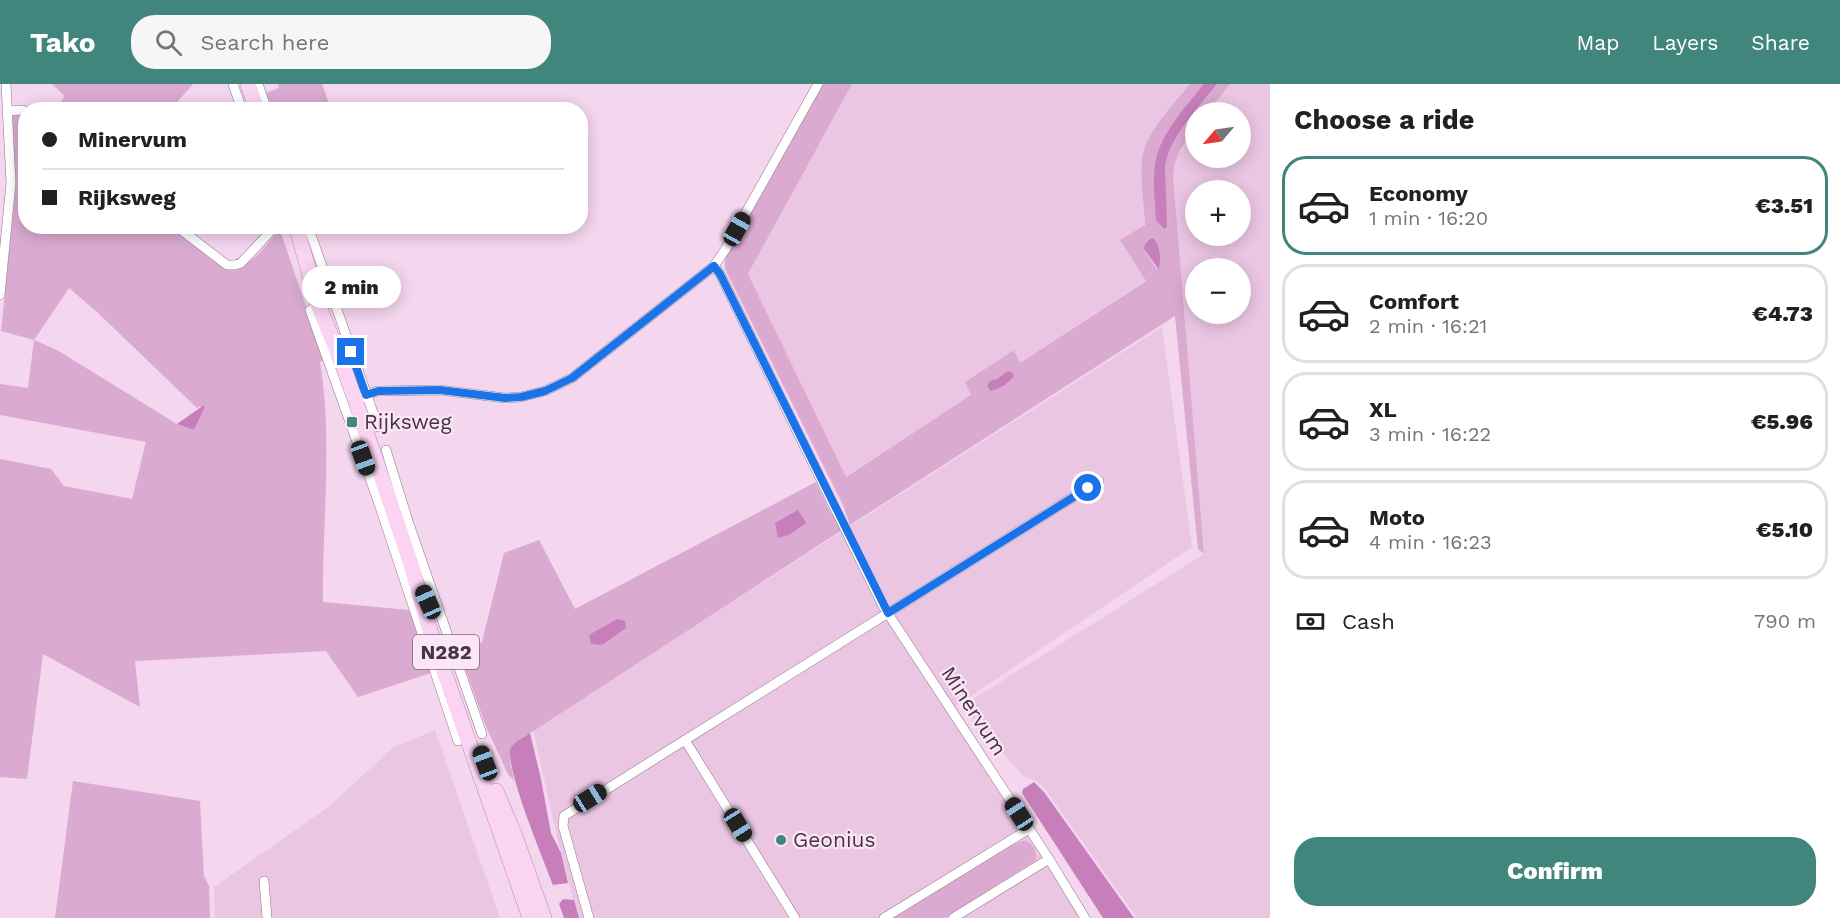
<!DOCTYPE html>
<html lang="en">
<head>
<meta charset="utf-8">
<style>
	body { margin:0; font-family:"Work Sans",sans-serif; background:#f6f6f6; color:#202124; height:100vh; display:flex; flex-direction:column; font-size:22px; white-space:nowrap }
	* { box-sizing:border-box; margin:0 }
	p { font-size:20px; color:#757577 }
	.icon { flex:none; width:33px; height:33px; fill:none; stroke:currentColor; stroke-width:2; stroke-linecap:round; stroke-linejoin:round }
	.map { position:relative; flex:1; overflow:hidden }
	.side { display:flex; flex-direction:column; background:#fff; width:570px }
	.side>* { flex:none }
	.top-card { position:absolute; left:18px; top:18px; width:570px; height:132px; border-radius:24px; box-shadow:0 3px 15px #0003; display:grid; align-content:center; height:132px; padding:0 24px; background:#fff }
	.needle { width:39px; rotate:241deg }
	.tools { position:absolute; left:1185px; top:18px; display:grid; gap:12px }
	.tools a { display:grid; place-items:center; width:66px; height:66px; border-radius:50%; background:#fff; box-shadow:0 3px 15px #0003; font-size:30px }
	.end { position:absolute; width:27px; height:27px; margin:-14px; border:8px solid #1a73e8; background:#fff; box-shadow:0 0 0 3px #fff }
	.from { border-radius:50% }
	.bubble { position:absolute; height:42px; border-radius:21px; background:#fff; box-shadow:0 3px 15px #0003; font-size:20px; font-weight:800; line-height:42px; text-align:center }
	.car { position:absolute; width:18px; height:36px; margin:-18px -9px; border-radius:8px; box-shadow:0 0 4px 2px #0007; background:linear-gradient(#222 24%,#8ab4d8 0 40%,#222 0 76%,#8ab4d8 0 86%,#222 0) }
	.top-card b { display:flex; align-items:center; gap:21px; height:57px; font-size:22px }
	.top-card b+b { border-top:2px solid #e0e0e0 }
	.top-card i { width:15px; height:15px; background:#202124 }
	ul { padding:0; list-style:none }
	li { display:flex; align-items:center; gap:18px; height:99px; margin:0 12px 9px; padding:0 12px; border:3px solid #e0e0e0; border-radius:24px }
	li div { flex:1 }
	li b { display:block; font-size:22px }
	li em { font-style:normal; font-weight:800 }
	li.active { border-color:#41867c }
	li>.icon { width:54px; height:54px; stroke-width:1.5 }
	h2 { padding:0 24px; font-size:27px; line-height:72px }
	.pay { display:flex; align-items:center; gap:15px; height:66px; padding:0 24px; font-size:22px }
	.pay p { margin-inline-start:auto }
	.button { display:flex; gap:12px; margin-top:auto; padding:12px 24px }
	.button a { flex:1; height:69px; border-radius:24px; background:#41867c; color:#fff; font-size:24px; font-weight:800; line-height:69px; text-align:center }
	header { display:flex; align-items:center; gap:36px; box-sizing:border-box; height:84px; padding:0 30px; background:#41867c; color:#fff }
	header strong { font-size:28px }
	nav { display:flex; gap:33px; margin-inline-start:auto; font-size:21px }
	.search { width:420px; height:54px; background:#f6f6f6; display:flex; align-items:center; gap:15px; box-sizing:border-box; padding:0 21px; border-radius:24px; color:#757577; font-size:22px }
	main { display:flex; flex:1; min-height:0 }
	.map>svg:first-child { display:block }
</style>
</head>
<body>
<header>
<strong>Tako</strong>
<div class="search"><svg class="icon" aria-label="search" viewBox="0 0 24 24"><circle cx="10" cy="10" r="6"/><path d="M15 15l6 6"/></svg>Search here</div>
<nav><a>Map</a><a>Layers</a><a>Share</a></nav>
</header>
<main>
<div class="map">
<svg width="1270" height="834" viewBox="0 0 1270 834">
	<rect width="100%" height="100%" fill="#f4d6ee"/>
	<g fill="#ebc6e3" fill-rule="evenodd">
		<path d="M852,0H1190L1157,42L1147,59L1142,74L1146,196L1020,279L1014,266L965,298L972,311L845,393L748,190Z"/>
		<path d="M1230,0H1270V834H1137L1045,705L1035,696L1023,692L962,622L1204,470L1173,91L1175,79L1180,66L1195,45L1196,74H1240V28H1208ZM1196,106H1240V152H1196ZM1196,184H1240V230H1196Z"/>
		<path d="M1162,243L1192,463L956,622L1087,834H578L556,749L533,645Z"/>
		<path d="M435,646L500,834H215L214,803L327,724L394,663Z"/>
	</g>
	<g fill="#daaad1" fill-rule="evenodd">
		<path d="M52,0H193L171,25L55,26L65,12Z"/>
		<path d="M278,0H322L331,25H272L266,9L279,4Z"/>
		<path d="M823,0H852L748,190L846,393L971,311L965,298L1014,266L1020,279L1146,197L1120,156L1145,141C1144,119 1140,96 1142,75C1145,49 1174,20 1190,0H1204L1161,59L1166,145L1165,81C1170,52 1199,23 1217,0H1230L1208,28H1196L1195,45L1180,66L1175,79L1173,91L1204,470L1198,465L1175,232L850,441L843,421L725,185V177L727,169ZM1158,161L1160,184L1157,185L1144,166Z"/>
		<path d="M11,30H25L26,142L172,143L226,184C249,188 265,161 280,146L324,276L320,278C333,357 322,439 323,518L409,526L431,589L358,613L326,567L135,577L140,623L43,570L27,695L0,693V375L51,385L64,402L132,415L146,358L0,331V300L28,304L34,256L1,247L16,100ZM69,204L97,228L197,324L201,322L204,325L194,346L177,340L57,266L34,256Z"/>
		<path d="M816,398L831,429L839,438L842,446L512,661L510,677L514,697L508,690L487,645L460,570L482,558L504,469L539,456L575,525Z"/>
		<path d="M73,697L200,717L204,792L209,802L210,834H55Z"/>
		<path d="M1022,757H1027C1034,762 1038,768 1035,777L945,834H891L1012,761Z"/>
	</g>
	<g fill="#c67fba">
		<path d="M1204,0H1217C1199,23 1170,52 1165,82L1167,143L1164,145L1156,136C1155,116 1152,94 1156,75C1162,48 1187,21 1204,0Z"/>
		<path d="M1153,154C1161,162 1161,176 1159,186L1144,165C1144,160 1148,156 1153,154Z"/>
		<path d="M1008,287L1013,289L1014,292C1009,299 999,305 991,307L987,302L990,297L997,295Z"/>
		<path d="M204,321V325L194,346L177,340Z"/>
		<path d="M798,426L806,439L789,451L778,454L775,439Z"/>
		<path d="M617,535L625,537L626,544L602,561L591,560L589,551Z"/>
		<path d="M530,649L541,695L551,749L561,769L568,799L553,801C545,779 503,680 511,663C514,658 525,653 530,649Z"/>
		<path d="M1034,698L1044,708L1134,834H1103L1022,709L1023,705Z"/>
		<path d="M563,815L574,816L579,834H564L559,820Z"/>
	</g>
	<g fill="none" stroke-linecap="round" stroke-linejoin="round">
		<g stroke="#91768c" stroke-width="10">
			<g id="minor">
				<path d="M233,0L242,26"/>
				<path d="M258,0L267,26"/>
				<path d="M8,27L23,26L26,28"/>
				<path d="M176,142L227,181H235L241,179L272,146L277,142"/>
				<path d="M308,142L378,343"/>
				<path d="M714,182L720,190L883,522L1049,775L1085,834"/>
				<path d="M0,211L11,99L6,0"/>
				<path d="M327,220L310,226L378,417L458,657"/>
				<path d="M356,318L366,311L377,307L440,306L505,314L521,313L545,307L572,294L714,182L725,166L818,0"/>
				<path d="M386,366L409,440L482,650"/>
				<path d="M685,656L1099,397"/>
				<path d="M264,797L267,834"/>
				<path d="M589,834L563,742L564,732L685,656L795,834"/>
				<path d="M884,834L1029,745"/>
				<path d="M953,834L1049,775"/>
			</g>
		</g>
		<g stroke="#b98ab0" stroke-width="16">
			<g id="primary">
				<path d="M248,0L257,26"/>
				<path d="M296,142L319,223L341,276L356,318L411,480L429,544L530,834"/>
				<path d="M496,707L515,752L544,834"/>
			</g>
		</g>
		<use href="#minor" stroke="#fff" stroke-width="9"/>
		<use href="#primary" stroke="#fbd4f4" stroke-width="15"/>
	</g>
	<g fill="none" stroke-linecap="round" stroke-linejoin="round">
		<path stroke="#1a73e8" stroke-width="8" d="M351,268L366,311L378,307L440,306L505,314L521,313L545,307L572,294L714,182L720,190L888,529L1088,404"/>
	</g>
	<g fill="#41867c" stroke="#fde5f8" stroke-width="2">
		<rect x="346" y="332" width="12" height="12" rx="3"/>
		<circle cx="781" cy="756" r="6"/>
	</g>
	<g text-anchor="middle" stroke-width="4.5" stroke-linejoin="round" paint-order="stroke">
		<rect fill="#fde5f8" stroke="#7a6a77" stroke-width="1.5" x="413" y="551" width="66" height="34" rx="4.5"/>
		<g font-size="20" font-weight="bold" fill="#423640">
			<text x="446" y="575">N282</text>
		</g>
		<g font-size="21" fill="#423640" stroke="#fde5f8" text-anchor="start">
			<text x="364" y="345">Rijksweg</text>
			<text x="793" y="763">Geonius</text>
		</g>
		<g font-size="21" fill="#423640" stroke="#fde5f8">
			<text transform="translate(974 627) rotate(57)" y="7">Minervum</text>
		</g>
	</g>
</svg>
<div class="tools">
<a><svg class="needle" viewBox="-14 -14 28 28"><path d="M0-13l5 13h-10z" fill="#e53935"/><path d="M0 13l5-13h-10z" fill="#757577"/></svg></a>
<a>+</a>
<a>−</a>
</div>
<i class="end from" style="left:1088px;top:404px"></i>
<i class="end" style="left:351px;top:268px"></i>
<div class="bubble" style="left:302px;top:182px;width:99px">2 min</div>
<i class="car" style="left:737px;top:145px;rotate:29deg"></i>
<i class="car" style="left:363px;top:374px;rotate:160deg"></i>
<i class="car" style="left:428px;top:518px;rotate:336deg"></i>
<i class="car" style="left:485px;top:679px;rotate:339deg"></i>
<i class="car" style="left:590px;top:714px;rotate:58deg"></i>
<i class="car" style="left:1019px;top:730px;rotate:327deg"></i>
<i class="car" style="left:738px;top:741px;rotate:148deg"></i>
<div class="top-card">
<b><i class="from"></i>Minervum</b>
<b><i></i>Rijksweg</b>
</div>
</div>
<section class="side">
<h2>Choose a ride</h2>
<ul>
<li class="active"><svg class="icon" aria-label="car" viewBox="0 0 24 24"><path d="M5 17H2v-5l4-1 3-4h7l3 4 3 1v5h-3M9 17h6M6 11h13"/><circle cx="7" cy="17" r="2"/><circle cx="17" cy="17" r="2"/></svg><div><b>Economy</b><p>1 min · 16:20</p></div><em>€3.51</em></li>
<li><svg class="icon" aria-label="car" viewBox="0 0 24 24"><path d="M5 17H2v-5l4-1 3-4h7l3 4 3 1v5h-3M9 17h6M6 11h13"/><circle cx="7" cy="17" r="2"/><circle cx="17" cy="17" r="2"/></svg><div><b>Comfort</b><p>2 min · 16:21</p></div><em>€4.73</em></li>
<li><svg class="icon" aria-label="car" viewBox="0 0 24 24"><path d="M5 17H2v-5l4-1 3-4h7l3 4 3 1v5h-3M9 17h6M6 11h13"/><circle cx="7" cy="17" r="2"/><circle cx="17" cy="17" r="2"/></svg><div><b>XL</b><p>3 min · 16:22</p></div><em>€5.96</em></li>
<li><svg class="icon" aria-label="car" viewBox="0 0 24 24"><path d="M5 17H2v-5l4-1 3-4h7l3 4 3 1v5h-3M9 17h6M6 11h13"/><circle cx="7" cy="17" r="2"/><circle cx="17" cy="17" r="2"/></svg><div><b>Moto</b><p>4 min · 16:23</p></div><em>€5.10</em></li>
</ul>
<div class="pay"><svg class="icon" aria-label="cash" viewBox="0 0 24 24"><path d="M3 7h18v10H3z"/><circle cx="12" cy="12" r="2"/></svg>Cash<p>790 m</p></div>
<div class="button"><a>Confirm</a></div>
</section>
</main>
</body>
</html>
